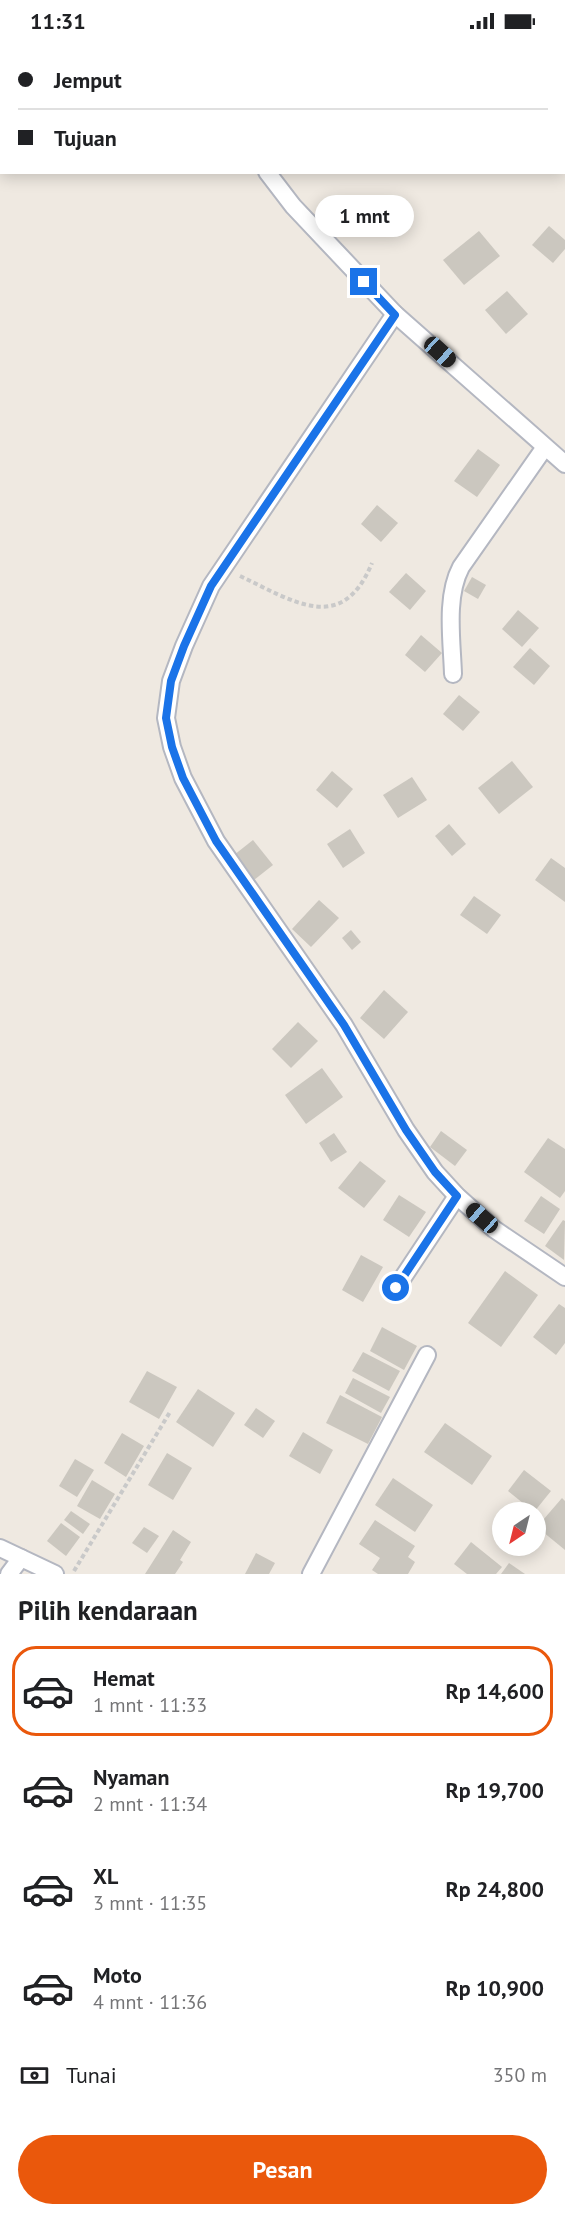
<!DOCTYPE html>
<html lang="id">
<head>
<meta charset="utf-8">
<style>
	body { margin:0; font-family:"PT Sans",sans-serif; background:#f2f2f2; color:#202124; height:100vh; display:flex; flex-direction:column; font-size:22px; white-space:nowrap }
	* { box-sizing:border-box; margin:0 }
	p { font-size:20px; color:#757577 }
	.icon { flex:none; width:33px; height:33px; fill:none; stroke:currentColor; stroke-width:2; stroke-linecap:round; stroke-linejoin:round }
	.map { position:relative; height:1532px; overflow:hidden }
	.side { display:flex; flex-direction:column; background:#fff; flex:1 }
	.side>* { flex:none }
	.banner { position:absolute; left:0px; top:0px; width:566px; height:132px; box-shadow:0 3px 15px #0003; display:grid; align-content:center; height:132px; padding:0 18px; background:#fff }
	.needle { width:39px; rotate:215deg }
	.buttons { position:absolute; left:492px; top:1460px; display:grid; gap:12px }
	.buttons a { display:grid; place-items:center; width:54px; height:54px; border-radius:50%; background:#fff; box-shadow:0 3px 15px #0003; font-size:30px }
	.end { position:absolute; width:27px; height:27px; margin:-14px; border:8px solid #1a73e8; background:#fff; box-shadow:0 0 0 3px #fff }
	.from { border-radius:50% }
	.bubble { position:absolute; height:42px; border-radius:21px; background:#fff; box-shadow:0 3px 15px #0003; font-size:20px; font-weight:600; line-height:42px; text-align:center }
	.car { position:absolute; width:18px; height:36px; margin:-18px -9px; border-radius:8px; box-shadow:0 0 4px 2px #0007; background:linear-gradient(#222 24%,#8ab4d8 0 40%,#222 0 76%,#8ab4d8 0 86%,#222 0) }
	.banner b { display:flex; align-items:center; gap:21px; height:57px; font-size:22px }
	.banner b+b { border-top:2px solid #e0e0e0 }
	.banner i { width:15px; height:15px; background:#202124 }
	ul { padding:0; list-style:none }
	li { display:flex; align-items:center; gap:18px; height:90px; margin:0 12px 9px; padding:0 6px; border:3px solid transparent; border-radius:24px }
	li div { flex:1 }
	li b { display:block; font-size:22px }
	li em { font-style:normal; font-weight:600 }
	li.selected { border-color:#ea580c }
	li>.icon { width:54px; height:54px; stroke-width:1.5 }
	h2 { padding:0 18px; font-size:27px; line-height:72px }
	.pay { display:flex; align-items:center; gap:15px; height:66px; padding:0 18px; font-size:22px }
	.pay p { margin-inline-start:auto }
	.cta { display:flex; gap:12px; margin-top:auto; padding:12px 18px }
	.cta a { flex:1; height:69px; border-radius:36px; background:#ea580c; color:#fff; font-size:24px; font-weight:600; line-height:69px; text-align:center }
	.status { display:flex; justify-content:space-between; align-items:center; height:42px; padding:0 30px; background:#fff; direction:ltr }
	.status svg { height:16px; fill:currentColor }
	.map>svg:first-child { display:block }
</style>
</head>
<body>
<div class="status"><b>11:31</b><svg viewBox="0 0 49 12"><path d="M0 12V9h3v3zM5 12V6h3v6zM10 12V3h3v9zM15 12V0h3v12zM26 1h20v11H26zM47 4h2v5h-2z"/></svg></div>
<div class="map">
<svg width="565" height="1532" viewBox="0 0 565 1532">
	<rect width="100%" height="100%" fill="#efe9e1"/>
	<g fill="#cbc7bf">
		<path d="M549,184L565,198V207L553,221L532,203Z"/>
		<path d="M479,189L500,214L464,243L443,218Z"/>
		<path d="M507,249L528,272L506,292L485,268Z"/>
		<path d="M478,407L500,423L477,455L454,439Z"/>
		<path d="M377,463L398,481L381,500L361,482Z"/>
		<path d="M406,531L426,549L410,568L389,550Z"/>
		<path d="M472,535L486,543L478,557L464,549Z"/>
		<path d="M518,568L539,586L522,605L502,587Z"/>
		<path d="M421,593L442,611L425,630L405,613Z"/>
		<path d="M530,606L550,624L534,643L513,625Z"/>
		<path d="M459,653L480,670L463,689L443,672Z"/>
		<path d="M512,719L533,745L499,772L478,746Z"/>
		<path d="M332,729L353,747L337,766L316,748Z"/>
		<path d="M412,735L427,758L398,776L383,753Z"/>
		<path d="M449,782L466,802L452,814L435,794Z"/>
		<path d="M350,787L365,811L343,826L327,802Z"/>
		<path d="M253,798L273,823L254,838L234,813Z"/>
		<path d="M551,816L565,826V860L535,838Z"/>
		<path d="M474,854L501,873L487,892L460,873Z"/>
		<path d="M319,858L339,876L311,905L292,887Z"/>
		<path d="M351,888L361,900L352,908L342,896Z"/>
		<path d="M384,948L408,970L384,997L360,976Z"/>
		<path d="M298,980L318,999L291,1026L272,1007Z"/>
		<path d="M322,1026L343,1055L306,1082L285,1053Z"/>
		<path d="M441,1089L467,1108L455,1124L430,1105Z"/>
		<path d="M334,1091L347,1110L331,1120L319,1101Z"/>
		<path d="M548,1096L565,1107V1149L560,1156L524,1130Z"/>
		<path d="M360,1119L386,1139L364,1166L338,1146Z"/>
		<path d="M399,1153L426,1170L409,1195L383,1178Z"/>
		<path d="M541,1154L560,1167L544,1192L524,1179Z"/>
		<path d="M563,1178L565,1179L564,1218L545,1204Z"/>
		<path d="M361,1213L383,1225L363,1260L342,1248Z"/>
		<path d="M505,1229L538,1253L501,1305L468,1281Z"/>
		<path d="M559,1262L565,1266V1301L556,1313L533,1295Z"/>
		<path d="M382,1285L417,1304L404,1328L370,1309Z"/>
		<path d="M363,1310L400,1329L389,1349L352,1329Z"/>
		<path d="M147,1329L177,1345L159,1377L129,1360Z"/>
		<path d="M353,1336L390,1355L381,1371L345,1351Z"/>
		<path d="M198,1347L235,1371L213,1405L176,1380Z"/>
		<path d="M340,1353L382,1375L368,1402L326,1381Z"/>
		<path d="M256,1366L275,1379L263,1396L244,1383Z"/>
		<path d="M445,1381L492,1414L472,1443L424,1410Z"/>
		<path d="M303,1390L333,1408L320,1432L289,1414Z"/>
		<path d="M122,1391L144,1404L126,1435L104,1421Z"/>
		<path d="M167,1411L192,1426L173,1458L148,1443Z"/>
		<path d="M75,1417L94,1428L77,1455L59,1444Z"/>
		<path d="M524,1428L551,1449L534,1470L508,1449Z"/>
		<path d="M393,1436L433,1463L415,1490L375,1463Z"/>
		<path d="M92,1438L115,1452L100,1477L77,1464Z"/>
		<path d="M562,1456L565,1459V1508L537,1485Z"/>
		<path d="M71,1469L90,1482L83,1492L64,1478Z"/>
		<path d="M375,1478L415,1504L408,1515L415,1520L408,1532H378L372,1528L380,1516L359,1502Z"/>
		<path d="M61,1481L80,1495L66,1514L47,1499Z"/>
		<path d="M144,1485L159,1494L147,1511L132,1501Z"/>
		<path d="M173,1488L191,1500L180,1518L183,1520L175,1532H145Z"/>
		<path d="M471,1500L502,1525L496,1532H467L454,1522Z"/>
		<path d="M256,1511L275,1521L269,1532H245Z"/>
		<path d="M509,1521L525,1532H501Z"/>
	</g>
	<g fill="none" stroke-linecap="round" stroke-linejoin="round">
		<g stroke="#b4b7c1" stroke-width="20">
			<g id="street">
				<path d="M222,0V2"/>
				<path d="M267,130L293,164L395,272L565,422"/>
				<path d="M395,272L211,544L184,604L171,639L166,676L172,705L183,736L216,799L344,983L406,1088L435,1130L457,1154L494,1187L565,1235"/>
				<path d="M453,632C452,599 445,555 461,525L545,405"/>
				<path d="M396,1246L457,1154"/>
				<path d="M0,1506L55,1532"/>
				<path d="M9,1532L21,1516"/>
				<path d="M311,1532L427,1313"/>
			</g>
		</g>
		<g stroke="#c9c9c9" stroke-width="4" stroke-dasharray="4.5 3" stroke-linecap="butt">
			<path d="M240,534C293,559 342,594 372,521"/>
			<path d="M74,1529L170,1370"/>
		</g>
		<use href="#street" stroke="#fff" stroke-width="16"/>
	</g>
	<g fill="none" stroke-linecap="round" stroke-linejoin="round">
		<path stroke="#1a73e8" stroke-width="8" d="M364,240L395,273L211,544L184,604L171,639L166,676L172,705L183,736L216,799L344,983L406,1088L435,1130L457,1154L396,1246"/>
	</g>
</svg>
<div class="buttons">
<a><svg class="needle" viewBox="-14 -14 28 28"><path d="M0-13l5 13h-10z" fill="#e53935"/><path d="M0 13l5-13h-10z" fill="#757577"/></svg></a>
</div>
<i class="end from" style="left:396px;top:1246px"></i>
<i class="end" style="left:364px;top:240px"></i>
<div class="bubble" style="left:315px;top:153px;width:99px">1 mnt</div>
<i class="car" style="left:440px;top:310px;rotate:132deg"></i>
<i class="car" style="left:482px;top:1176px;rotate:311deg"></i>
<div class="banner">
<b><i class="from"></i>Jemput</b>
<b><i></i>Tujuan</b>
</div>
</div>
<section class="side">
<h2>Pilih kendaraan</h2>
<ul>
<li class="selected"><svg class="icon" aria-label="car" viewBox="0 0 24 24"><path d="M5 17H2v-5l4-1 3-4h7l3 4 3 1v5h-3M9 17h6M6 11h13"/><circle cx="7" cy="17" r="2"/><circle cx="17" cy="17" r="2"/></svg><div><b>Hemat</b><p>1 mnt · 11:33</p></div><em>Rp 14,600</em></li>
<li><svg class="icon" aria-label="car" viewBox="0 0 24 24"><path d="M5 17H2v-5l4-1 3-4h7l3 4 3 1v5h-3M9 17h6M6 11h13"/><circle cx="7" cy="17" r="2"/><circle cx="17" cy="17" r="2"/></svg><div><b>Nyaman</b><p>2 mnt · 11:34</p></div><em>Rp 19,700</em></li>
<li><svg class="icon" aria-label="car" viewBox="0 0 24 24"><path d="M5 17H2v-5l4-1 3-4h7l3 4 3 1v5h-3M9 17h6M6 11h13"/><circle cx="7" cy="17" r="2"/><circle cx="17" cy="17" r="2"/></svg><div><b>XL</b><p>3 mnt · 11:35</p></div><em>Rp 24,800</em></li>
<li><svg class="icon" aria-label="car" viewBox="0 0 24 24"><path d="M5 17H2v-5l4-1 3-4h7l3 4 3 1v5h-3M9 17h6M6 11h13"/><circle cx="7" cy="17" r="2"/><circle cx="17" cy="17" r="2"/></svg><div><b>Moto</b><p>4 mnt · 11:36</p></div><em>Rp 10,900</em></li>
</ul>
<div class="pay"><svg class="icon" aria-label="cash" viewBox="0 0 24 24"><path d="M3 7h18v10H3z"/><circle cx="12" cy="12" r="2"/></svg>Tunai<p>350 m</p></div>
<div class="cta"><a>Pesan</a></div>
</section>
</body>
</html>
